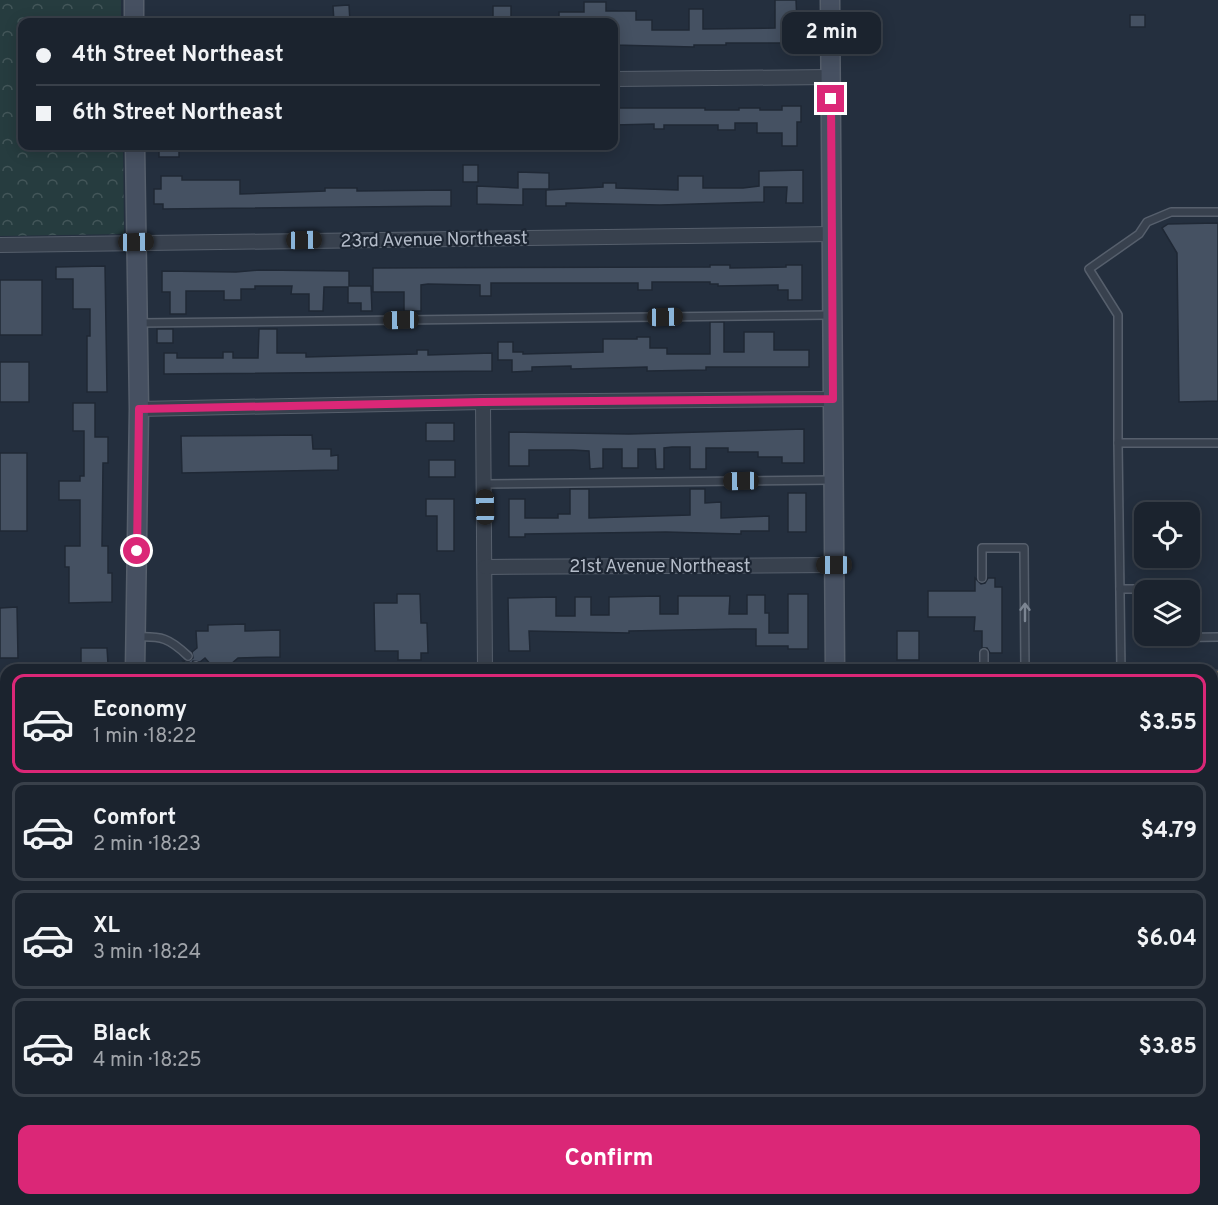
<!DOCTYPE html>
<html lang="en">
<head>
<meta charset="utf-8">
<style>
	body { margin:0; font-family:Overpass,sans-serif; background:#282f3a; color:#f1f3f6; height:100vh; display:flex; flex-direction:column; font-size:22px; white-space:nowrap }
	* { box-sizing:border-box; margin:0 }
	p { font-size:20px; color:#a0a4aa }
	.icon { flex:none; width:33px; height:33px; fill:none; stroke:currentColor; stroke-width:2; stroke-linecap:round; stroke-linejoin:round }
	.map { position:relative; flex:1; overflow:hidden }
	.panel { position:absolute; left:0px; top:664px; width:1218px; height:542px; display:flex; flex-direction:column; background:#1b232e; border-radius:18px 18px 0 0; box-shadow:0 3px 15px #0003,0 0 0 2px #39404a }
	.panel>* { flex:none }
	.top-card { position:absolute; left:18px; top:18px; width:600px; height:132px; border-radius:12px; box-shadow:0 3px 15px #0003,0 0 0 2px #39404a; display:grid; align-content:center; height:132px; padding:0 18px; background:#1b232e }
	.buttons { position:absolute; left:1134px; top:502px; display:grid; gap:12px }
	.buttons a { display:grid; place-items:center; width:66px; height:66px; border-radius:12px; background:#1b232e; box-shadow:0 3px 15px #0003,0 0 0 2px #39404a; font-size:30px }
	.end { position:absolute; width:27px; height:27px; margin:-14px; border:8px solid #db2777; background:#fff; box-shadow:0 0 0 3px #fff }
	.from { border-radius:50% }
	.bubble { position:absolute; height:42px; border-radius:12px; background:#1b232e; box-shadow:0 3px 15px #0003,0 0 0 2px #39404a; font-size:20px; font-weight:700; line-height:42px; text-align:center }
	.car { position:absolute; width:18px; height:36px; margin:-18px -9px; border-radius:8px; box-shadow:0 0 4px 2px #0007; background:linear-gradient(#222 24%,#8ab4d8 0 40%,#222 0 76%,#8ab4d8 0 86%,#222 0) }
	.top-card b { display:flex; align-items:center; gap:21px; height:57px; font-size:22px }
	.top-card b+b { border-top:2px solid #39404a }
	.top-card i { width:15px; height:15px; background:#f1f3f6 }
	ul { padding:10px 0 0; list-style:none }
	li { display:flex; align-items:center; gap:18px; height:99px; margin:0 12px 9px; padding:0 6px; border:3px solid #39404a; border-radius:12px }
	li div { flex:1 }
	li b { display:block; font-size:22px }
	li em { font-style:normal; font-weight:700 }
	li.current { border-color:#db2777 }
	li>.icon { width:54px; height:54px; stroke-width:1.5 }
	.action { display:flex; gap:12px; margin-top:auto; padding:12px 18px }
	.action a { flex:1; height:69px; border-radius:12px; background:#db2777; color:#fff; font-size:24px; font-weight:700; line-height:69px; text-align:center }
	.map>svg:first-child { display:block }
</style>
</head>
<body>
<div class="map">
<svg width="1218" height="1205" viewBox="0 0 1218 1205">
	<defs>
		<pattern id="park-crowns" width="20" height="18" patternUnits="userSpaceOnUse" patternTransform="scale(1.5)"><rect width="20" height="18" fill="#263c3f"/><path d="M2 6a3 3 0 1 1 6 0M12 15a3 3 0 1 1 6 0" fill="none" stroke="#435659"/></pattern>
	</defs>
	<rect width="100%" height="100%" fill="#242f3e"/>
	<path fill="url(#park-crowns)" d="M0,0H121V22H22V146H123L124,234L0,236Z"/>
	<g fill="#455162" stroke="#1f2835" stroke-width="1.5">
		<path d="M775,0H796L798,45H782V43H726V45H694V47L614,45V22H559V12H584V2H606V11H636V20H652V30H689V9H703V29L775,28Z"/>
		<path d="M349,5L350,22H334L333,6Z"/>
		<rect x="493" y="6" width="18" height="15"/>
		<rect x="1130" y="15" width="15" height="12"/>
		<path d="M782,106H801V122H797V146H782V133H757V123H735V130H718V125H664V129H654V124L614,125V108H705V110H739V108H760V110H782Z"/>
		<rect x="159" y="146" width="20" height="11"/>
		<rect x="463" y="165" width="15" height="17"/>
		<path d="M803,170V203H786L787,187H764V202L660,205L566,203V206H546V190L603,187V183H616V188L678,190V176H703V188H743L759,186V171Z"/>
		<path d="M518,172L549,173V189H523V205L477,204V186L518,188Z"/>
		<path d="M161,176H182V180H240V194L325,191V188H357V191L451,190V206L163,209V204H154V189H161Z"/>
		<path d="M1218,223V401L1179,402L1177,253L1162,228L1168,224Z"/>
		<path d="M710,265H730V268L786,267V265H802V300H788V290H778V285L718,286V284H710V282H652V290H638V283H491V296H480V285L428,284L421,285V311H404V292H373V268L710,267Z"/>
		<path d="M105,266L107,392H87V336H90V309H73V279H56V267Z"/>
		<path d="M259,270L349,271V286H371L372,311H361V303H348V287H324L323,311H309V294H291L292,286H255V289H241V300H224V291H186V314H170V292H162V271L236,272Z"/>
		<rect x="0" y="280" width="42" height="55"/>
		<path d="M710,322H724V352H744V332H774V350H809V367H706V370L647,371V367L571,369V366L532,367V371L512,372V360H498V342H513V352H523V354L603,352V339H637V337H650V348H667V354H710Z"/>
		<rect x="157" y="329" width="16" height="14"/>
		<path d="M259,329H277V353H306V357L417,354V350H428V355L492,353V371L164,374V353H177V358H223V352H233V358H258Z"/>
		<rect x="0" y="362" width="29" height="40"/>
		<path d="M73,403H95V437H108V463H103L102,546H108V573H112V602L69,603V567H65V546H80V500H59V481H80V476H84V431H73Z"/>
		<rect x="426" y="423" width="28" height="18"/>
		<path d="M804,429V463H782V457H758V452H728V448H706V469H690V447H672L664,448V469H656L655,449H638V468H622V449H603V468L590,469L589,451L573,450H529V466H509V432L629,434Z"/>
		<path d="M312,435L313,449H331V456L338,455V470L182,473L181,436Z"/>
		<rect x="0" y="453" width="27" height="78"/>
		<rect x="429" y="460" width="26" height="17"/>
		<path d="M570,489H589V518L690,515V489H705V503L721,502V518L769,516V531H741V534L666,532L525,534V537H509V499H525V518H558V514H570Z"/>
		<rect x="788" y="493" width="18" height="39"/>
		<path d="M426,499H454V551H437V516H426Z"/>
		<path d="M975,578L981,584L985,583L988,578H995V587H1002V653H990L987,648H982V631H974L975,617H928V591H975Z"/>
		<path d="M397,594H420L421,623H427L428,653H421V660H398V651H375L374,603H397Z"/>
		<path d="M788,594H808V649H788V646H756V629H734L629,631V633L529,631L530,651H509L508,598L556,597V616H575V597H591V615H609V597L660,596V614H678V596H730L729,614H747V595H765V613H769V633H788Z"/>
		<path d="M17,607L18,658H0V608Z"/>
		<path d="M245,624V631L280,630V657L238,658L230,665L212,666L205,658L200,662L193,661L190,668L183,661H189L193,658L192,652L197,648L196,631H208V625Z"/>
		<rect x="897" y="631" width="22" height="29"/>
		<path d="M81,648H107L108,664H92V670H81Z"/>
	</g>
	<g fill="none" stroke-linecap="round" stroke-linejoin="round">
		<g stroke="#565f6c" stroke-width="10">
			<g id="lane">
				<path d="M139,323L830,315"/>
				<path d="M1118,443V315L1089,269L1139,234L1147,222L1171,212H1218"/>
				<path d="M484,484L833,480"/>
				<path d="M982,578V548H1024L1025,670"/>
				<path d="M1120,589H1151V591"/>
				<path d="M1151,636V638L1218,637"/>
				<path d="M136,637C162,636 169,638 188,656"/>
				<path d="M984,653V670"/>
				<path d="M196,666L199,670"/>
				<path d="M1121,670L1118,443H1218"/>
				<path d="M4,712V811"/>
			</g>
		</g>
		<g stroke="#565f6c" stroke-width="16">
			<g id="street">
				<path d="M614,79L831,77"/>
				<path d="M0,245L832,234"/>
				<path d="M483,402L485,670"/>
				<path d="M139,409L483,402L833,399"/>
				<path d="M485,567L834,565"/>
				<path d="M0,1174L6,1177"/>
				<path d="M46,1200L54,1205"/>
				<path d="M842,1205L858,1200"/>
			</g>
		</g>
		<g stroke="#565f6c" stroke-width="21">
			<g id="secondary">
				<path d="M134,0V22"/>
				<path d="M830,0L835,670"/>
				<path d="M135,670L139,409L135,146"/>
				<path d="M0,709H6"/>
			</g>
		</g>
		<g stroke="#434c59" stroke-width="27">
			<g id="highway">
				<path d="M1212,683H1218"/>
				<path d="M1212,708H1218"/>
				<path d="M0,1051L6,1042"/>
				<path d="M0,1090L6,1081"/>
			</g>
		</g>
		<use href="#lane" stroke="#38414e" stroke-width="7"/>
		<use href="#street" stroke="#38414e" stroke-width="14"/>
		<use href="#secondary" stroke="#465061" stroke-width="18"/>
		<use href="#highway" stroke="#746855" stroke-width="24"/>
	</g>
	<defs><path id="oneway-shaft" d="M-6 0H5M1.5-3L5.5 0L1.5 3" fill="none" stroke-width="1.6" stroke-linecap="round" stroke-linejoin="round" transform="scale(1.5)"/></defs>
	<use stroke="#7c8592" href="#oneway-shaft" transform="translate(1025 612) rotate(-90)"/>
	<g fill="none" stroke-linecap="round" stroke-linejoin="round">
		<path stroke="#db2777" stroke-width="8" d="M137,551L139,409L483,402L833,399L831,99"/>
	</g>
	<g text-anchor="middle" stroke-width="4.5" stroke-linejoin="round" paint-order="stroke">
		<g font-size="18" fill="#b4bcc9" stroke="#1d2633">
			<text transform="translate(434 239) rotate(-1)" y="6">23rd Avenue Northeast</text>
			<text x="660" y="572">21st Avenue Northeast</text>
		</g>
	</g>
</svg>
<div class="buttons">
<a><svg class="icon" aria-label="locate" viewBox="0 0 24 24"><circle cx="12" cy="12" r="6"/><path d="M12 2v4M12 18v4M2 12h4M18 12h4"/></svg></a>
<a><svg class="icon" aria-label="layers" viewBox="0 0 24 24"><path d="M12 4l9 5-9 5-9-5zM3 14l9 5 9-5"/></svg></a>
</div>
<i class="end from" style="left:137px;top:551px"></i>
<i class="end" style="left:831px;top:99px"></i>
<div class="bubble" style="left:782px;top:12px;width:99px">2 min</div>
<i class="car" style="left:304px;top:240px;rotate:89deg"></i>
<i class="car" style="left:136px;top:242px;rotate:89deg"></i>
<i class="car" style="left:665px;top:317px;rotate:89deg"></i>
<i class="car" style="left:401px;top:320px;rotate:269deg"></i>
<i class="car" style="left:741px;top:481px;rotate:269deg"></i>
<i class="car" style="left:485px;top:507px;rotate:359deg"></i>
<i class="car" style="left:834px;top:565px;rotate:270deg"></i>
<div class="top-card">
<b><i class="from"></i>4th Street Northeast</b>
<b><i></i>6th Street Northeast</b>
</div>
<section class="panel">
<ul>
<li class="current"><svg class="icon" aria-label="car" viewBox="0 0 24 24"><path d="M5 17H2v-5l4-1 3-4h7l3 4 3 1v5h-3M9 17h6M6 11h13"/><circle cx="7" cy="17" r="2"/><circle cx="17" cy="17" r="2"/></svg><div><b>Economy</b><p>1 min · 18:22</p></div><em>$3.55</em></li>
<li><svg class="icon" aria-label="car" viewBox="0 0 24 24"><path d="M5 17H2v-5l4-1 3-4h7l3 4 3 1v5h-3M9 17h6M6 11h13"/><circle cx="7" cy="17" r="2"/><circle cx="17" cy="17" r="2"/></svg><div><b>Comfort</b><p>2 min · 18:23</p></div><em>$4.79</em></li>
<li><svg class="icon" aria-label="car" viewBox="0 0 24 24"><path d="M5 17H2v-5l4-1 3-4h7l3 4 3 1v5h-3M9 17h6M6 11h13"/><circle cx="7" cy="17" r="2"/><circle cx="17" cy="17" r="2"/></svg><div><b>XL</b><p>3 min · 18:24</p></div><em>$6.04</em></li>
<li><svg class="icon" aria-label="car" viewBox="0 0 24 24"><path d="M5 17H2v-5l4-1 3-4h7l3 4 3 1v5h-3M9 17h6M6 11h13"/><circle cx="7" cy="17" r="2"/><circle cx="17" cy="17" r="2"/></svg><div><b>Black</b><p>4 min · 18:25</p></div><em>$3.85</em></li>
</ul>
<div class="action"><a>Confirm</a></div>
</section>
</div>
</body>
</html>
